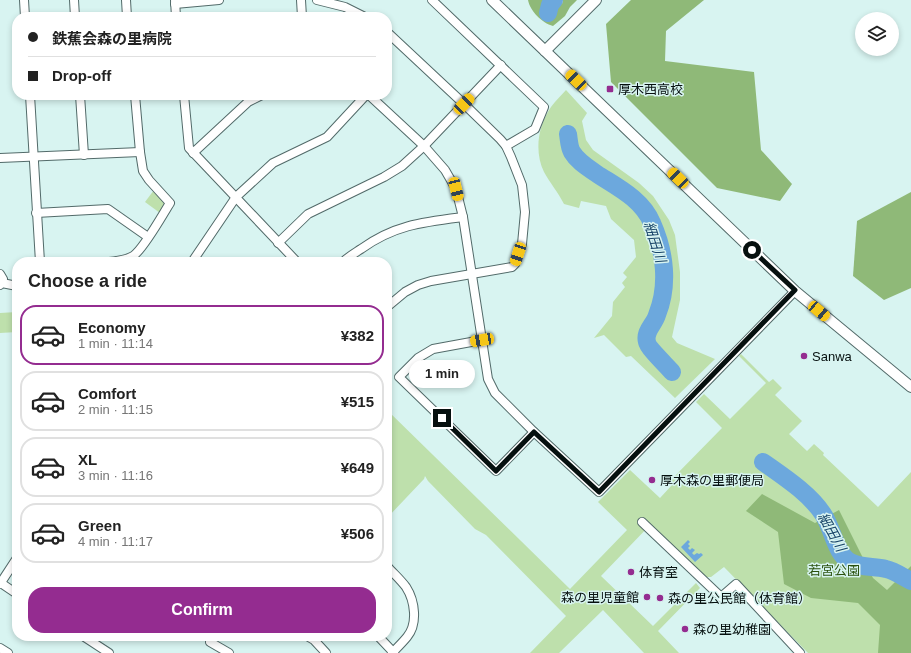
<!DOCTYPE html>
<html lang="en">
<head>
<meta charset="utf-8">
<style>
	body { margin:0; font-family:Helvetica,"Noto Sans JP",sans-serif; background:#f6f6f6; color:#222; height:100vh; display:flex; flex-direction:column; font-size:15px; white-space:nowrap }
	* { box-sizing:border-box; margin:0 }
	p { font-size:13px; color:#767676 }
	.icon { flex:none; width:22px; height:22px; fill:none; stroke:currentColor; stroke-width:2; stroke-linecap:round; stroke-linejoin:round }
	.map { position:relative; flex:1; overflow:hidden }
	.panel { position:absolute; left:12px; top:257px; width:380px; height:384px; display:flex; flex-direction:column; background:#fff; border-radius:16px; box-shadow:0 2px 6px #0003 }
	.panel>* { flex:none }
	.hud { position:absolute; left:12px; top:12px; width:380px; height:88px; border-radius:16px; box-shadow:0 2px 6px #0003; display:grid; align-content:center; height:88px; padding:0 16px; background:#fff }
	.buttons { position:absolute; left:855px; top:12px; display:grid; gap:8px }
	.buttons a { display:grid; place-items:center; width:44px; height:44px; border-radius:50%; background:#fff; box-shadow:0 2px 6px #0003; font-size:20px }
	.end { position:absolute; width:18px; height:18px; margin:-9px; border:5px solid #06100f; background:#fff; box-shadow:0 0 0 2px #fff }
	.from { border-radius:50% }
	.bubble { position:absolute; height:28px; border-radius:14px; background:#fff; box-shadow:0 2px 6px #0003; font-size:13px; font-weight:600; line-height:28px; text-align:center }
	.car { position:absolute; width:12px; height:24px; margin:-12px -6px; border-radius:5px; box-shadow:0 0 3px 1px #0007; background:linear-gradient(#f5c518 24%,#345 0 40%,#f5c518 0 76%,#345 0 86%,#f5c518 0) }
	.hud b { display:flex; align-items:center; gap:14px; height:38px; font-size:15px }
	.hud b+b { border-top:1px solid #e0e0e0 }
	.hud i { width:10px; height:10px; background:#222 }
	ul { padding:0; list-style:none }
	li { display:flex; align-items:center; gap:12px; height:60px; margin:0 8px 6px; padding:0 8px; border:2px solid #e0e0e0; border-radius:16px }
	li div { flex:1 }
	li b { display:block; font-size:15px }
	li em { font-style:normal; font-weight:600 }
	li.current { border-color:#942c90 }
	li>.icon { width:36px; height:36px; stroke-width:1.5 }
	h2 { padding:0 16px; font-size:18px; line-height:48px }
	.button { display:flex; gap:8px; margin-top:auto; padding:8px 16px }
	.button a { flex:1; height:46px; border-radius:16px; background:#942c90; color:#fff; font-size:16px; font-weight:600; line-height:46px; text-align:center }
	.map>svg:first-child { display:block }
</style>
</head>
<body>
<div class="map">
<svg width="911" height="653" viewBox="0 0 911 653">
	<rect width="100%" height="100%" fill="#d8f4f1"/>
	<g fill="#bee0ac">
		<path d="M566,90L587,113L582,121L586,140L593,150L639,183L653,196L669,220L675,235L680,272V300L672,337L677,343L715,359L675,398L631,356L626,357L604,335L594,338L612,316L613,302L625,287L622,283L627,277L623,273L636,257L634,240L611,219L606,206L581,201L579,208L564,204C558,192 550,183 544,172C534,151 538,126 551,107C555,101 561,96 566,90Z"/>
		<path d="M154,190L164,201L165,206L160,213L145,202Z"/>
		<path d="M17,312V332L0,333V313Z"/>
		<path d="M741,354L769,382L773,379L782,388L775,395L802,421L789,434L807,451L814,444L824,453L823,455L878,507L911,472V653H808L724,567L711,577H706L651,524L601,576L653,626L696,583L700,588L658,631L679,653H644L603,610L559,653H530L566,616L486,535L475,529L428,481L425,476L424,479L387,518V410L570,589L627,530L598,502L630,470L660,498L672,485L669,482L722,428L696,402L704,394L730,419L766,383L739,356Z"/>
	</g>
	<g fill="#8fb978">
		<path d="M528,0H553L552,6L562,4L563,0H577L570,7L565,16L553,26C542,23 530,11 528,0Z"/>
		<path d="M631,0H704L666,31L665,61L754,72L761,150L792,184L780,201L717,188L611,82L606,24Z"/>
		<path d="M911,192V288L884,300L853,276L857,221Z"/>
		<path d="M762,494L815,523L839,510L873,578L887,590L911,566V653H878L880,625L858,603L811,598L784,584L778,532L746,511Z"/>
	</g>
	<path fill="#6ca8dd" d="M688,540L690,542L688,544L690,546L688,548L690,550L692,548L695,550L692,553L694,555L697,553L699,554L701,553L703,555L695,562L681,547Z"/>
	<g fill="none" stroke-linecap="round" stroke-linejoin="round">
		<g stroke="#6ca8dd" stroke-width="18">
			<path d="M548,13L550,5L554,0"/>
			<path d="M568,134C569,140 569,147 572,152C578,162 587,167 597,174C617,187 642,199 652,223C665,252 669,285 657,315C654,325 644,331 647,342C648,348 667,366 672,372"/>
			<path d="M763,462C784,477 809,493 823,514C833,529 835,553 850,562C861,568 874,566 886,569C895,571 903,577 911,581"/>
		</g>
		<g stroke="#526a69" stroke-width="10">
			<g id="minor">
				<path d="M24,0L25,17"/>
				<path d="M74,0L75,17"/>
				<path d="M126,0L127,17"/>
				<path d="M175,0L176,17"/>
				<path d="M301,0L302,17"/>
				<path d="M317,0L345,7L365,17"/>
				<path d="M432,0L544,107L535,129L506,146"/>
				<path d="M175,4L219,0"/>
				<path d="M387,32L464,104L500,139L506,146L511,157L522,185L525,212L522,244L515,264L512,267L431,281L418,285L405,292L387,307"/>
				<path d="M30,95L40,262"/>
				<path d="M80,95L84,155"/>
				<path d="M184,95L189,148L297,262"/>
				<path d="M369,95L424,146L445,170L456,189L463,217L488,379L495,393L534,432L599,492L795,291"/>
				<path d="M193,153L248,102L262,95"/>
				<path d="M0,158L140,152"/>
				<path d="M36,213L108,209L148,237"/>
				<path d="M278,243L308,214L384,177L402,166L424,146L501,65"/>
				<path d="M109,262C118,261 126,260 133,256C143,250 163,214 170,203L149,180L143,171L140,152L135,95"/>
				<path d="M192,262L236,197L273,163L327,137L366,95"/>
				<path d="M343,262C348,257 355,253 361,249C394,225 423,222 463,217"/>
				<path d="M0,274L3,279L0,285"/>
				<path d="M2,283L17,286"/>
				<path d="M482,340L433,349L418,358L399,377L496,471L534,432"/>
				<path d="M642,522L721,597L736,584L800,653"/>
				<path d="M387,566C393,573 401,580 406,587C415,601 418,624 407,637C402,643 397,648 392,653"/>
				<path d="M1,583L17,594"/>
				<path d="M0,584L17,558"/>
				<path d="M83,636L109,653"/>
				<path d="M213,636L210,642L229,653"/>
				<path d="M307,636L314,640L326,653"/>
				<path d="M378,636L394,653"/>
				<path d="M0,648L8,653"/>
			</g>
		</g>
		<g stroke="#526a69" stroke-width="12">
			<g id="tertiary">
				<path d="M492,0L795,291L911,387"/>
				<path d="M545,51L596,0"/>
			</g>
		</g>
		<use href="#minor" stroke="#fff" stroke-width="8"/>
		<use href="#tertiary" stroke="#fff" stroke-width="10"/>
	</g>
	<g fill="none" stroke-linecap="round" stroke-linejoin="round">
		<path stroke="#06100f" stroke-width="5" d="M442,418L496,471L534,432L599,492L795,290L752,250"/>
	</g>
	<g fill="#942c90" stroke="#d8f4f1" stroke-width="1.5">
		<rect x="606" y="85" width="8" height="8" rx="2"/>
		<circle cx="804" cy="356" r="4"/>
		<circle cx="652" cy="480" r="4"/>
		<circle cx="631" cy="572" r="4"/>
		<circle cx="647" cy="597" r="4"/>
		<circle cx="660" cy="598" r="4"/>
		<circle cx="685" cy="629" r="4"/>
	</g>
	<g text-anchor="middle" stroke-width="3" stroke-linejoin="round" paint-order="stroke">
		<g font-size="13" fill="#06100f" stroke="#d8f4f1" text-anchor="start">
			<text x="618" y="94">厚木西高校</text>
			<text x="812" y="361">Sanwa</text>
			<text x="660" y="485">厚木森の里郵便局</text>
			<text x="639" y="577">体育室</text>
			<text x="639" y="602" text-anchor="end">森の里児童館</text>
			<text x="668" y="603">森の里公民館（体育館）</text>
			<text x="693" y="634">森の里幼稚園</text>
		</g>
		<g font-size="13" fill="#2a500d" stroke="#d8f4f1">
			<text x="834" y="575">若宮公園</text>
		</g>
		<g font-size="14" font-style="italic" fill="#194569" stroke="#d8f4f1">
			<text transform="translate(655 242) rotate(72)" y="5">細田川</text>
			<text transform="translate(832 532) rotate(61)" y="5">細田川</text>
		</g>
	</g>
</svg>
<div class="buttons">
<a><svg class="icon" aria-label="layers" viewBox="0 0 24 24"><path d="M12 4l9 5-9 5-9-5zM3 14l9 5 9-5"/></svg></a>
</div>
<i class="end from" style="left:752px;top:250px"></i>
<i class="end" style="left:442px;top:418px"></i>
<div class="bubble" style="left:409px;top:360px;width:66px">1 min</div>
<i class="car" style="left:576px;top:80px;rotate:314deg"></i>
<i class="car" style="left:464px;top:104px;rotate:44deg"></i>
<i class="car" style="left:678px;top:178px;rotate:314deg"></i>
<i class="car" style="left:456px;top:189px;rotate:166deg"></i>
<i class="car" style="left:518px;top:254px;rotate:198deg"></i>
<i class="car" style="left:819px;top:311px;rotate:130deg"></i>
<i class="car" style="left:482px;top:340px;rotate:260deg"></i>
<div class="hud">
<b><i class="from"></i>鉄蕉会森の里病院</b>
<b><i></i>Drop-off</b>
</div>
<section class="panel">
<h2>Choose a ride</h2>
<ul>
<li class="current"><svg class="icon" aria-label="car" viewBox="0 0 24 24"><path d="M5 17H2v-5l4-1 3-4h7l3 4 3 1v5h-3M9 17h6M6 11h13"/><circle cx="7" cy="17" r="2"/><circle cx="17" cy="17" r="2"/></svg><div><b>Economy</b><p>1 min · 11:14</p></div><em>¥382</em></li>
<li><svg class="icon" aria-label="car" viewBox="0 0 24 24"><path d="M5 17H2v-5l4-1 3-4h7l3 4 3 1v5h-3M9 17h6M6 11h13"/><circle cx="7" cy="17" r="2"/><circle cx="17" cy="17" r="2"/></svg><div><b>Comfort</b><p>2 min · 11:15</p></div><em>¥515</em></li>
<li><svg class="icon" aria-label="car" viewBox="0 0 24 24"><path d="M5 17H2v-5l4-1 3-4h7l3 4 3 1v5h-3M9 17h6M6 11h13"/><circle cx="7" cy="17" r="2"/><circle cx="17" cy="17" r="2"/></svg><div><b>XL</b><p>3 min · 11:16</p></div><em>¥649</em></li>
<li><svg class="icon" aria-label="car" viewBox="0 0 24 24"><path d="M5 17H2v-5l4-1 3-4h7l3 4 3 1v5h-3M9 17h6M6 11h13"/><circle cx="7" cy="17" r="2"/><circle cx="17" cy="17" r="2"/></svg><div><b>Green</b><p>4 min · 11:17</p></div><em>¥506</em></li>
</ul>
<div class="button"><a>Confirm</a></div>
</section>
</div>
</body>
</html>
